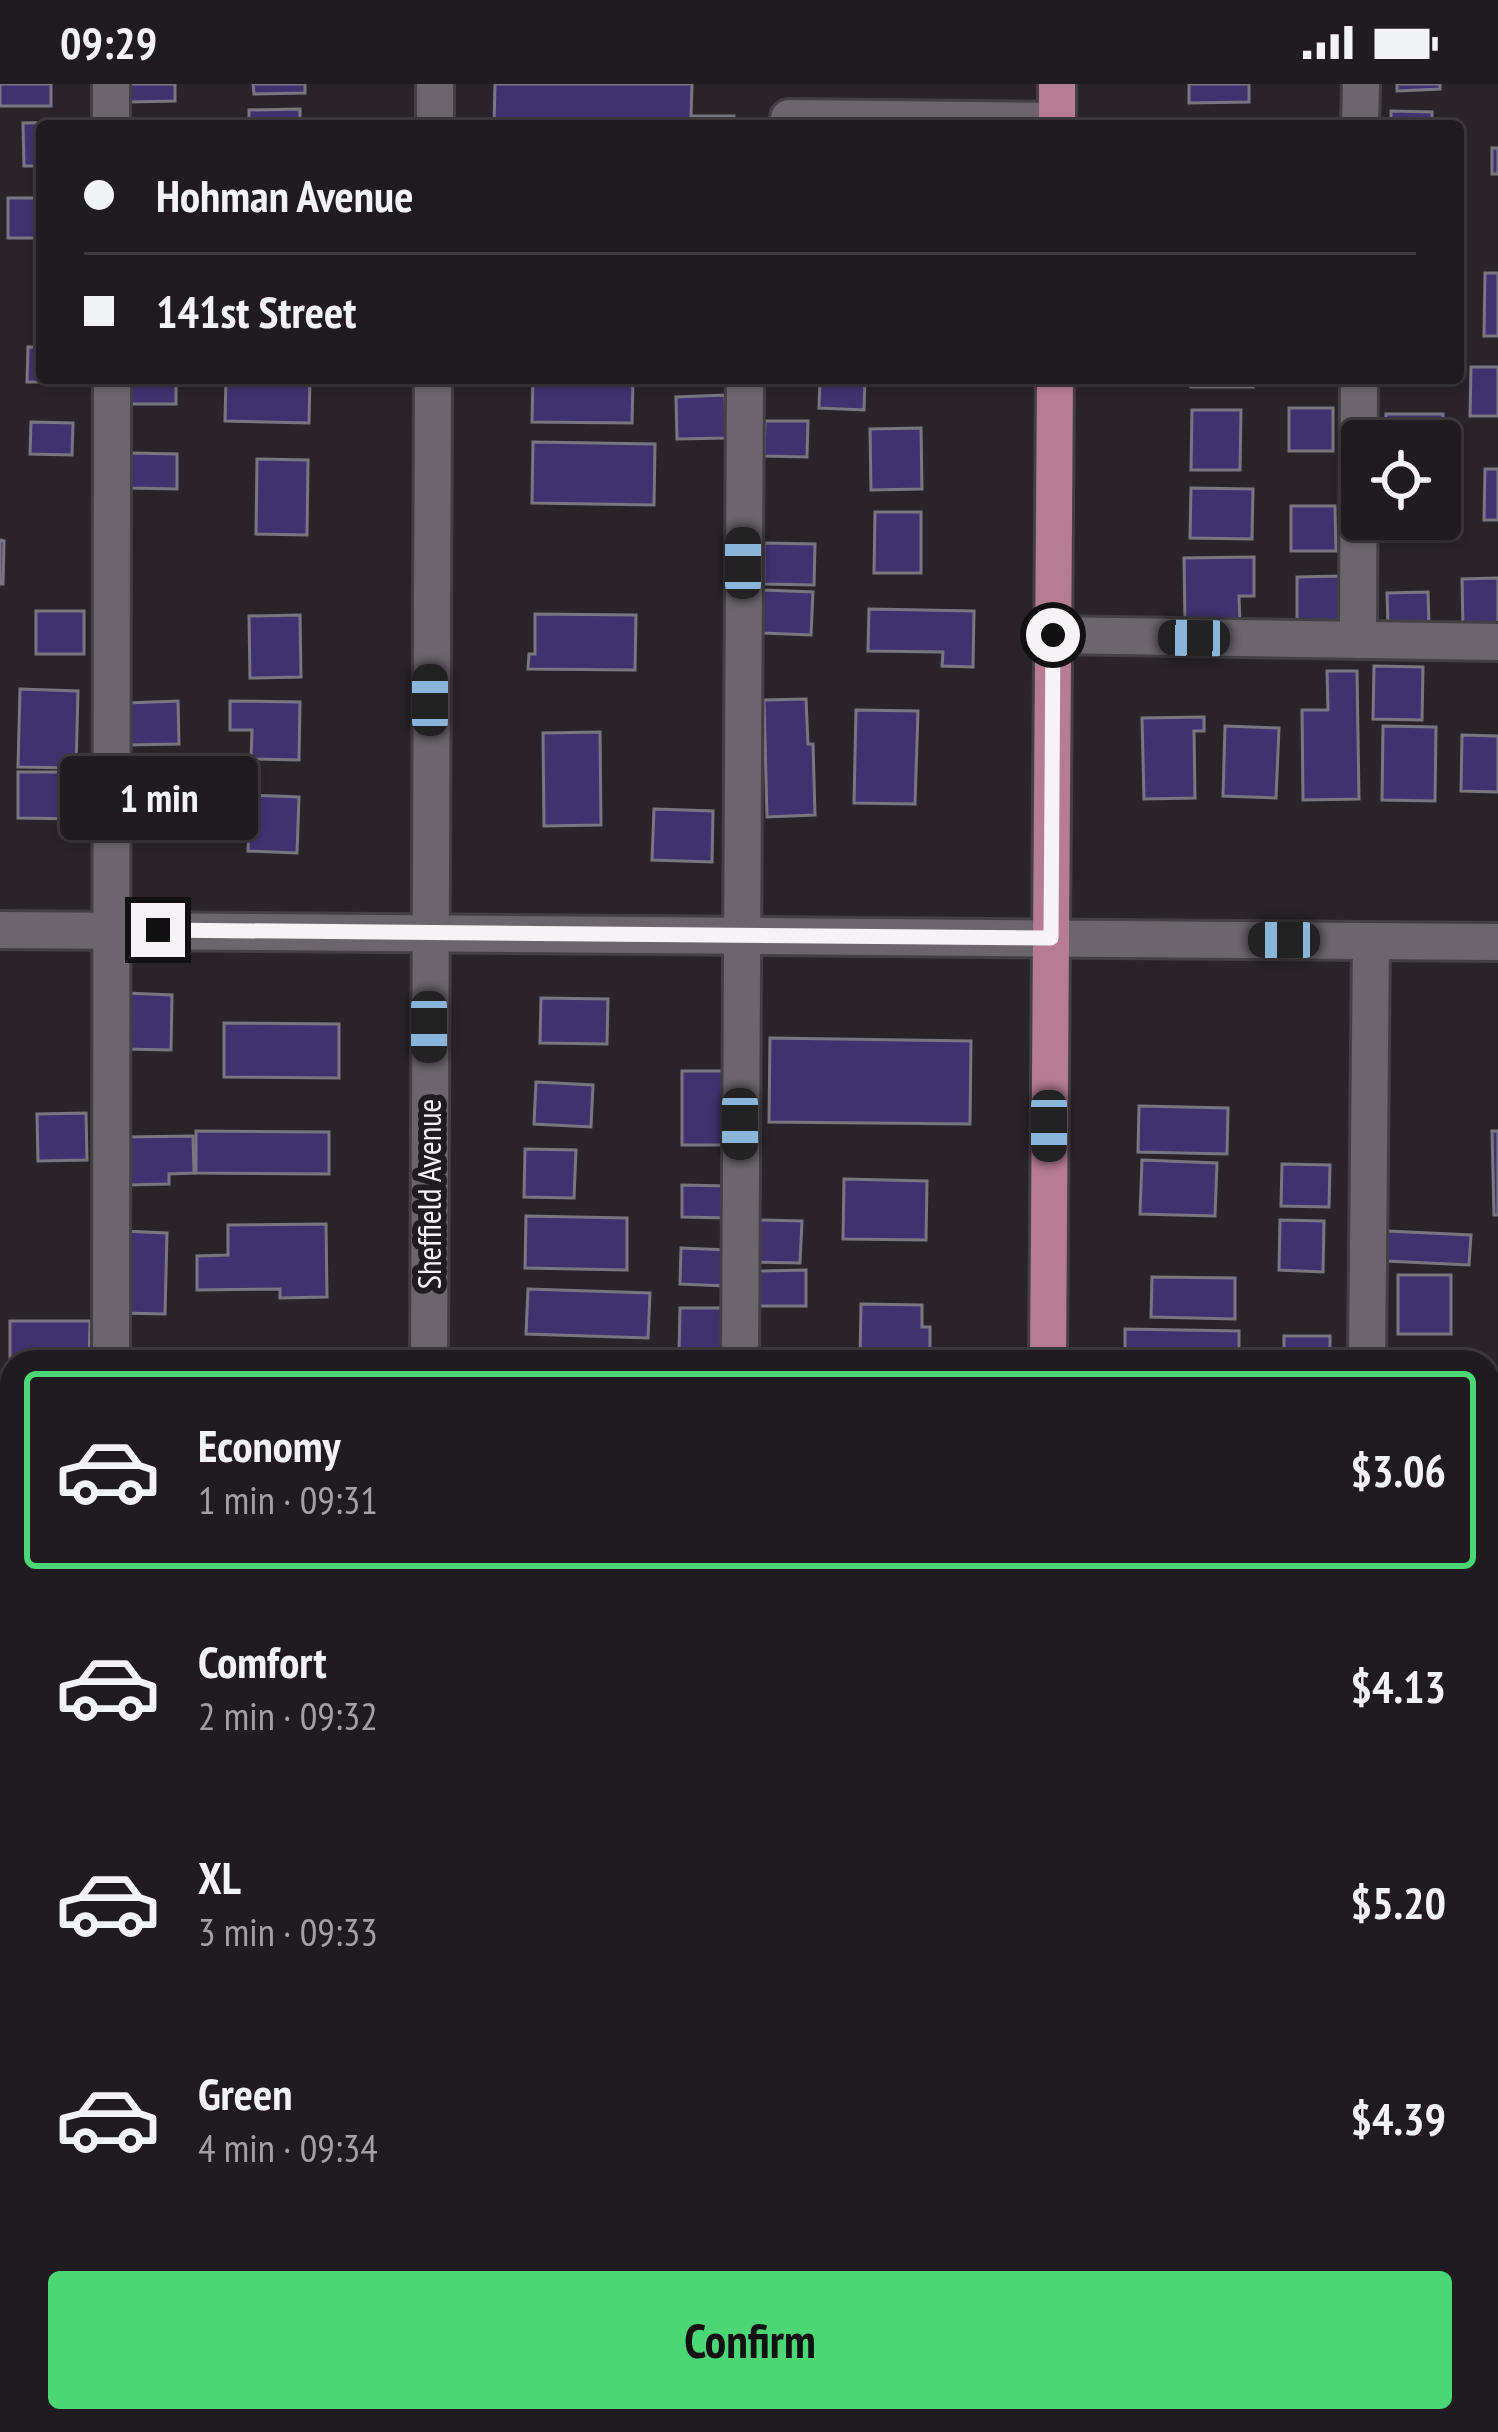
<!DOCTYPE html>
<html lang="en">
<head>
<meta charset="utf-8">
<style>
	body { margin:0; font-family:"PT Sans Narrow",sans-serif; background:#2d282d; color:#f1f3f6; height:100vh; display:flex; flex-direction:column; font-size:45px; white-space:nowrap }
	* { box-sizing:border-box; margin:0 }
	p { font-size:39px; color:#a2a1a5 }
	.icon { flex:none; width:66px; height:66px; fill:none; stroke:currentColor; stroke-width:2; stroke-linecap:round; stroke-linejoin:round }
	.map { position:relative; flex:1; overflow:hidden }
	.panel { position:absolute; left:0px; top:1266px; width:1500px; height:1083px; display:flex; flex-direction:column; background:#201b20; border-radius:36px 36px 0 0; box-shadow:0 3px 9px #0004,0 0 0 3px #3d393e }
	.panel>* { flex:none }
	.banner { position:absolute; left:36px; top:36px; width:1428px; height:264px; border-radius:12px; box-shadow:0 3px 9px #0004,0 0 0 3px #3d393e; display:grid; align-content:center; height:264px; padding:0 48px; background:#201b20 }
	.tools { position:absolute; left:1341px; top:336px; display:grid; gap:24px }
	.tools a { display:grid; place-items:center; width:120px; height:120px; border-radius:12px; background:#201b20; box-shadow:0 3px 9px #0004,0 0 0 3px #3d393e; font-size:60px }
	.end { position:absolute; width:54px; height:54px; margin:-27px; border:15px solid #f6f2f6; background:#111; box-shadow:0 0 0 6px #111 }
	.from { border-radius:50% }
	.bubble { position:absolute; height:84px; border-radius:12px; background:#201b20; box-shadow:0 3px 9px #0004,0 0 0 3px #3d393e; font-size:39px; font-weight:600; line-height:84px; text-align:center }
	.car { position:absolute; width:36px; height:72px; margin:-36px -18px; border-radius:15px; box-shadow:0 0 9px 3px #0007; background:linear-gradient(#222 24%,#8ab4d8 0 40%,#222 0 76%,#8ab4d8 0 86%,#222 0) }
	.banner b { display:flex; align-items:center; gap:42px; height:114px; font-size:45px }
	.banner b+b { border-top:3px solid #3d393e }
	.banner i { width:30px; height:30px; background:#f1f3f6 }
	ul { padding:21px 0 0; list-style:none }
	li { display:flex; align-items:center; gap:36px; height:198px; margin:0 24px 18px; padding:0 24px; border:6px solid transparent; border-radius:12px }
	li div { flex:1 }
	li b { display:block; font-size:45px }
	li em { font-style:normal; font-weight:600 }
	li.on { border-color:#4cd676 }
	li>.icon { width:108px; height:108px; stroke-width:1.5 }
	.primary-button { display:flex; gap:24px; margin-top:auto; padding:24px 48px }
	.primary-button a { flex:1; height:138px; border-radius:12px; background:#4cd676; color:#111; font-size:48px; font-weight:600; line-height:138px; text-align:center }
	.status { display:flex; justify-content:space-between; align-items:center; height:84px; padding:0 60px; background:#201b20; direction:ltr }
	.status svg { height:33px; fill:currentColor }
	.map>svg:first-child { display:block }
</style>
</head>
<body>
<div class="status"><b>09:29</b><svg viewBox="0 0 49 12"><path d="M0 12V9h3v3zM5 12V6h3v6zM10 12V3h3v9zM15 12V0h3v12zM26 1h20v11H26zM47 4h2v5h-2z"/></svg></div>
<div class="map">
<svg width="1498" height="2348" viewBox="0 0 1498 2348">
	<rect width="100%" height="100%" fill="#2a242a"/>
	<g fill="#3e336f" stroke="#787781" stroke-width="3">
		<rect x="0" y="0" width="51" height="22"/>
		<path d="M128,0H175V17L129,18Z"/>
		<path d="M253,0H305V9L254,10Z"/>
		<path d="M495,0H692L691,32H734V42H494Z"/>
		<path d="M1189,0H1249V18L1189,19Z"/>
		<path d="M1397,0H1440V5L1397,7Z"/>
		<path d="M300,25V42H249V26Z"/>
		<path d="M1391,27L1432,28V42H1391Z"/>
		<path d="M1247,35V42H1192V36Z"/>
		<path d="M73,38V42H42V82H24L23,39Z"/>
		<rect x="1492" y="64" width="6" height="26"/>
		<rect x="8" y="114" width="34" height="40"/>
		<path d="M1485,189H1498V252H1484Z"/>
		<path d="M28,263H42V294H72V298H27Z"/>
		<path d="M1471,283H1498V332H1470Z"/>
		<rect x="130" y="294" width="46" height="26"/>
		<path d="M226,294H310L309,339L225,337Z"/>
		<path d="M533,294H633L632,339L532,338Z"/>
		<path d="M820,294H865L864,326L819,324Z"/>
		<rect x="1191" y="294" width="62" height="9"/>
		<path d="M725,311L726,354L677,355L676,313Z"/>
		<rect x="1289" y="324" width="44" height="43"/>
		<path d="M1192,326H1241L1240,386H1191Z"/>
		<path d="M1386,330H1443L1442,367L1440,357H1385Z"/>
		<path d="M765,337H808L807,373L764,372Z"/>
		<path d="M31,338L73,339L72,371L30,370Z"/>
		<path d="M921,344L922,405L871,406L870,345Z"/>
		<path d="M533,358L655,360L654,421L532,419Z"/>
		<path d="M131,369L177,370V405L130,404Z"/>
		<path d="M257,375L308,376L307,451L256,450Z"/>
		<path d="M1485,385H1498V436H1484Z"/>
		<path d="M1191,404L1253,405L1252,455L1190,454Z"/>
		<path d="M1291,422H1335L1336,467H1291Z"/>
		<path d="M875,428H921V489H874Z"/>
		<path d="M0,456L4,457L3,500H0Z"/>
		<path d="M764,459L815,460L814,501L764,500Z"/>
		<path d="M1254,473V512H1239L1240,540L1185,541L1184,474Z"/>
		<path d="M1341,492L1342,538H1297V493Z"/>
		<path d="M1498,494V544L1463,545L1462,495Z"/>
		<path d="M763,506L813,508L811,551L761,549Z"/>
		<path d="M1428,508L1429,541L1388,542L1387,509Z"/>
		<path d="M869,525L974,527L973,583L942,582L943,568L868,567Z"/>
		<rect x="36" y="527" width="48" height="43"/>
		<path d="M535,530L636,531L635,586L528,585L529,570H535Z"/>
		<path d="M300,531L301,593L250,594L249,532Z"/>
		<path d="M1374,582L1423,583L1422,636L1373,635Z"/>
		<path d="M1327,587H1357L1359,715L1303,716L1302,626H1328Z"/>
		<path d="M20,605L78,607L76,684L18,683Z"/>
		<path d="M806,615L808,660H813L815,731L767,733L764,616Z"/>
		<path d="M178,617L179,660L128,661L127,619Z"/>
		<path d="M230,617L300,618L299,676L251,675L252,646H230Z"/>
		<path d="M856,626L918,627L915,720L854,719Z"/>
		<path d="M1204,633V647H1194L1195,714L1144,715L1142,634Z"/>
		<path d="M1225,642L1279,644L1276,714L1223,712Z"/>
		<path d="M1383,642L1436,643L1435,717L1382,716Z"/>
		<path d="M600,648L601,741L544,742L543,649Z"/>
		<path d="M1462,651L1498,652V708L1461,707Z"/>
		<path d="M18,688H83V735L18,734Z"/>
		<path d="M129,699H175L176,752H129Z"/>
		<path d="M250,711L299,713L297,769L248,767Z"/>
		<path d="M654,725L713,727L712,778L652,776Z"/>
		<path d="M125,909L172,911L171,966L124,965Z"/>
		<path d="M541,914L608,915L607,960L540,959Z"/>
		<path d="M224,939L339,940V994L224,993Z"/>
		<path d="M770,954L971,957L970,1040L769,1038Z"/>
		<rect x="682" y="987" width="41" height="74"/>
		<path d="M536,998L593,1001L591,1043L534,1040Z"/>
		<path d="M1139,1022L1228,1024L1227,1070L1138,1068Z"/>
		<path d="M86,1029L87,1076L38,1077L37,1030Z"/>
		<path d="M196,1047L329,1048V1090L196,1089Z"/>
		<path d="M1492,1047H1498V1131H1494Z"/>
		<path d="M193,1052L194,1089L169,1090V1100L127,1101L126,1053Z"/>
		<path d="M525,1065L576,1066L574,1114L524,1113Z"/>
		<path d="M1142,1076L1217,1079L1215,1132L1140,1130Z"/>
		<path d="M1282,1080L1330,1081L1329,1123L1281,1122Z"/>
		<path d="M844,1095L927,1097L926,1156L843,1155Z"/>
		<path d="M682,1101L727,1102V1134L682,1133Z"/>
		<path d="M526,1132L627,1134V1186L525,1184Z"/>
		<path d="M757,1136L802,1137L800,1179L755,1178Z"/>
		<path d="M1280,1136L1324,1137L1323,1188L1279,1186Z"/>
		<path d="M326,1140L327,1213L280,1214V1205L197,1206V1172L228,1171V1141Z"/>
		<path d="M122,1147L167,1149L165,1230L120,1229Z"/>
		<path d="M1387,1147L1471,1151L1469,1181L1386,1177Z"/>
		<path d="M681,1164L727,1166L726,1202L680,1200Z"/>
		<path d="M806,1186V1222H759V1187Z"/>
		<rect x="1398" y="1191" width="53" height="59"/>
		<path d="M1152,1193L1235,1194V1235L1151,1233Z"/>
		<path d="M528,1205L650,1209L648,1254L526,1250Z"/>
		<path d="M861,1220L922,1221V1243H930V1278L860,1277Z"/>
		<path d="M680,1224H728L727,1271L679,1270Z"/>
		<path d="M10,1237H90L89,1278H12L10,1295Z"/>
		<path d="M1125,1245L1239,1247V1278H1125Z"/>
		<rect x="1284" y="1252" width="46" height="26"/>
		<path d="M527,1271L616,1272V1278H527Z"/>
		<path d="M1488,1314L1498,1315V1360L1488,1359Z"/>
		<rect x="1488" y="1401" width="10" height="65"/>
		<rect x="1488" y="1817" width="10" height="39"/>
		<rect x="1488" y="2233" width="10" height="57"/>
		<path d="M758,2337H804V2343L758,2345Z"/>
		<rect x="1152" y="2337" width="48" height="11"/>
		<rect x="1272" y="2337" width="51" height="11"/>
		<path d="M1373,2337H1427L1426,2348H1373Z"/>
		<path d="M523,2345L669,2347V2348H523Z"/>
	</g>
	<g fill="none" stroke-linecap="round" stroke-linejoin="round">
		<g stroke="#443f45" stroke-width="42">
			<g id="minor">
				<path d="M111,0V42"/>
				<path d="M789,34L1057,37"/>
				<path d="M435,42V0"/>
				<path d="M1360,42L1361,0"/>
				<path d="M1053,551L1498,558"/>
				<path d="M1358,556L1359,294"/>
				<path d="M0,846L1498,858"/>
				<path d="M111,1278L112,294"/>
				<path d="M429,1278L433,294"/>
				<path d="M740,1278L745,294"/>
				<path d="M1367,1278L1371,857"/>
				<path d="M0,1898H12"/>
				<path d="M1488,2096H1498"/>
				<path d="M0,2245H12"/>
				<path d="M426,2337V2348"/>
				<path d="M739,2348V2337"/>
				<path d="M1358,2348L1359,2337"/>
			</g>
		</g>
		<g stroke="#443f45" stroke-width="42">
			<g id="major">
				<path d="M1057,42V0"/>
				<path d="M1048,1278L1055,294"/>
				<path d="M1041,2348V2337"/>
			</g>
		</g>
		<use href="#minor" stroke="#6c656d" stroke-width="36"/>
		<use href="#major" stroke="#b67c92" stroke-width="36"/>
	</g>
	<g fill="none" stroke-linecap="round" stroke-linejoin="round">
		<path stroke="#f6f2f6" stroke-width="15" d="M158,846L1051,854L1053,551"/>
	</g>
	<g text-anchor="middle" stroke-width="12" stroke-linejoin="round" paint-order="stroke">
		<g font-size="33" fill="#f6f2f6" stroke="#201a21">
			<text transform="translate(429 1110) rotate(-90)" y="12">Sheffield Avenue</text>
		</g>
	</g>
</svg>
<div class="tools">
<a><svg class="icon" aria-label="locate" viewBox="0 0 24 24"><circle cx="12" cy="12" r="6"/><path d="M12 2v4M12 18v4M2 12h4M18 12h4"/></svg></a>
</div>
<i class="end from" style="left:1053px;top:551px"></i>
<i class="end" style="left:158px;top:846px"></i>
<div class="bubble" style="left:60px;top:672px;width:198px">1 min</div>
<i class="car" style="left:743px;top:479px;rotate:0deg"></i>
<i class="car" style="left:1194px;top:554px;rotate:271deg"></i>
<i class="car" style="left:430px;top:616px;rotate:0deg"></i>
<i class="car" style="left:1284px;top:856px;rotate:270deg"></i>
<i class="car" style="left:429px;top:943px;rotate:180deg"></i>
<i class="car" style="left:740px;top:1040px;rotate:180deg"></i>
<i class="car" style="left:1049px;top:1042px;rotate:180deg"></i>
<div class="banner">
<b><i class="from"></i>Hohman Avenue</b>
<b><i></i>141st Street</b>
</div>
<section class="panel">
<ul>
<li class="on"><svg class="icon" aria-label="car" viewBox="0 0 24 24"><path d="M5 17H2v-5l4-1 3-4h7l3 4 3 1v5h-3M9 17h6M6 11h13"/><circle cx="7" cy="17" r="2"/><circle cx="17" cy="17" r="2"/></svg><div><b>Economy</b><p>1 min · 09:31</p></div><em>$3.06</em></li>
<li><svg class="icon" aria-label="car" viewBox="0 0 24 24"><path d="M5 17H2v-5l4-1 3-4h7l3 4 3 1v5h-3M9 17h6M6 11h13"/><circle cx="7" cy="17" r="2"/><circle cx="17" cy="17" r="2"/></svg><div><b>Comfort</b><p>2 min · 09:32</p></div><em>$4.13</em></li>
<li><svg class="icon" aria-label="car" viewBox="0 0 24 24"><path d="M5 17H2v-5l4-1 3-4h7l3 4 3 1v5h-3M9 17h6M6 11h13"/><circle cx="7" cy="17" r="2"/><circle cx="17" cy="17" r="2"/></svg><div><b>XL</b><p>3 min · 09:33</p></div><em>$5.20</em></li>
<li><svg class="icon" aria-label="car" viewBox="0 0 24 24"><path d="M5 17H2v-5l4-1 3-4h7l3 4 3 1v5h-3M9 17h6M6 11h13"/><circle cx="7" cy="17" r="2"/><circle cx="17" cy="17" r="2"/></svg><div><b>Green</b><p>4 min · 09:34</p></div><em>$4.39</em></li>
</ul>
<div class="primary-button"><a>Confirm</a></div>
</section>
</div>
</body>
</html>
